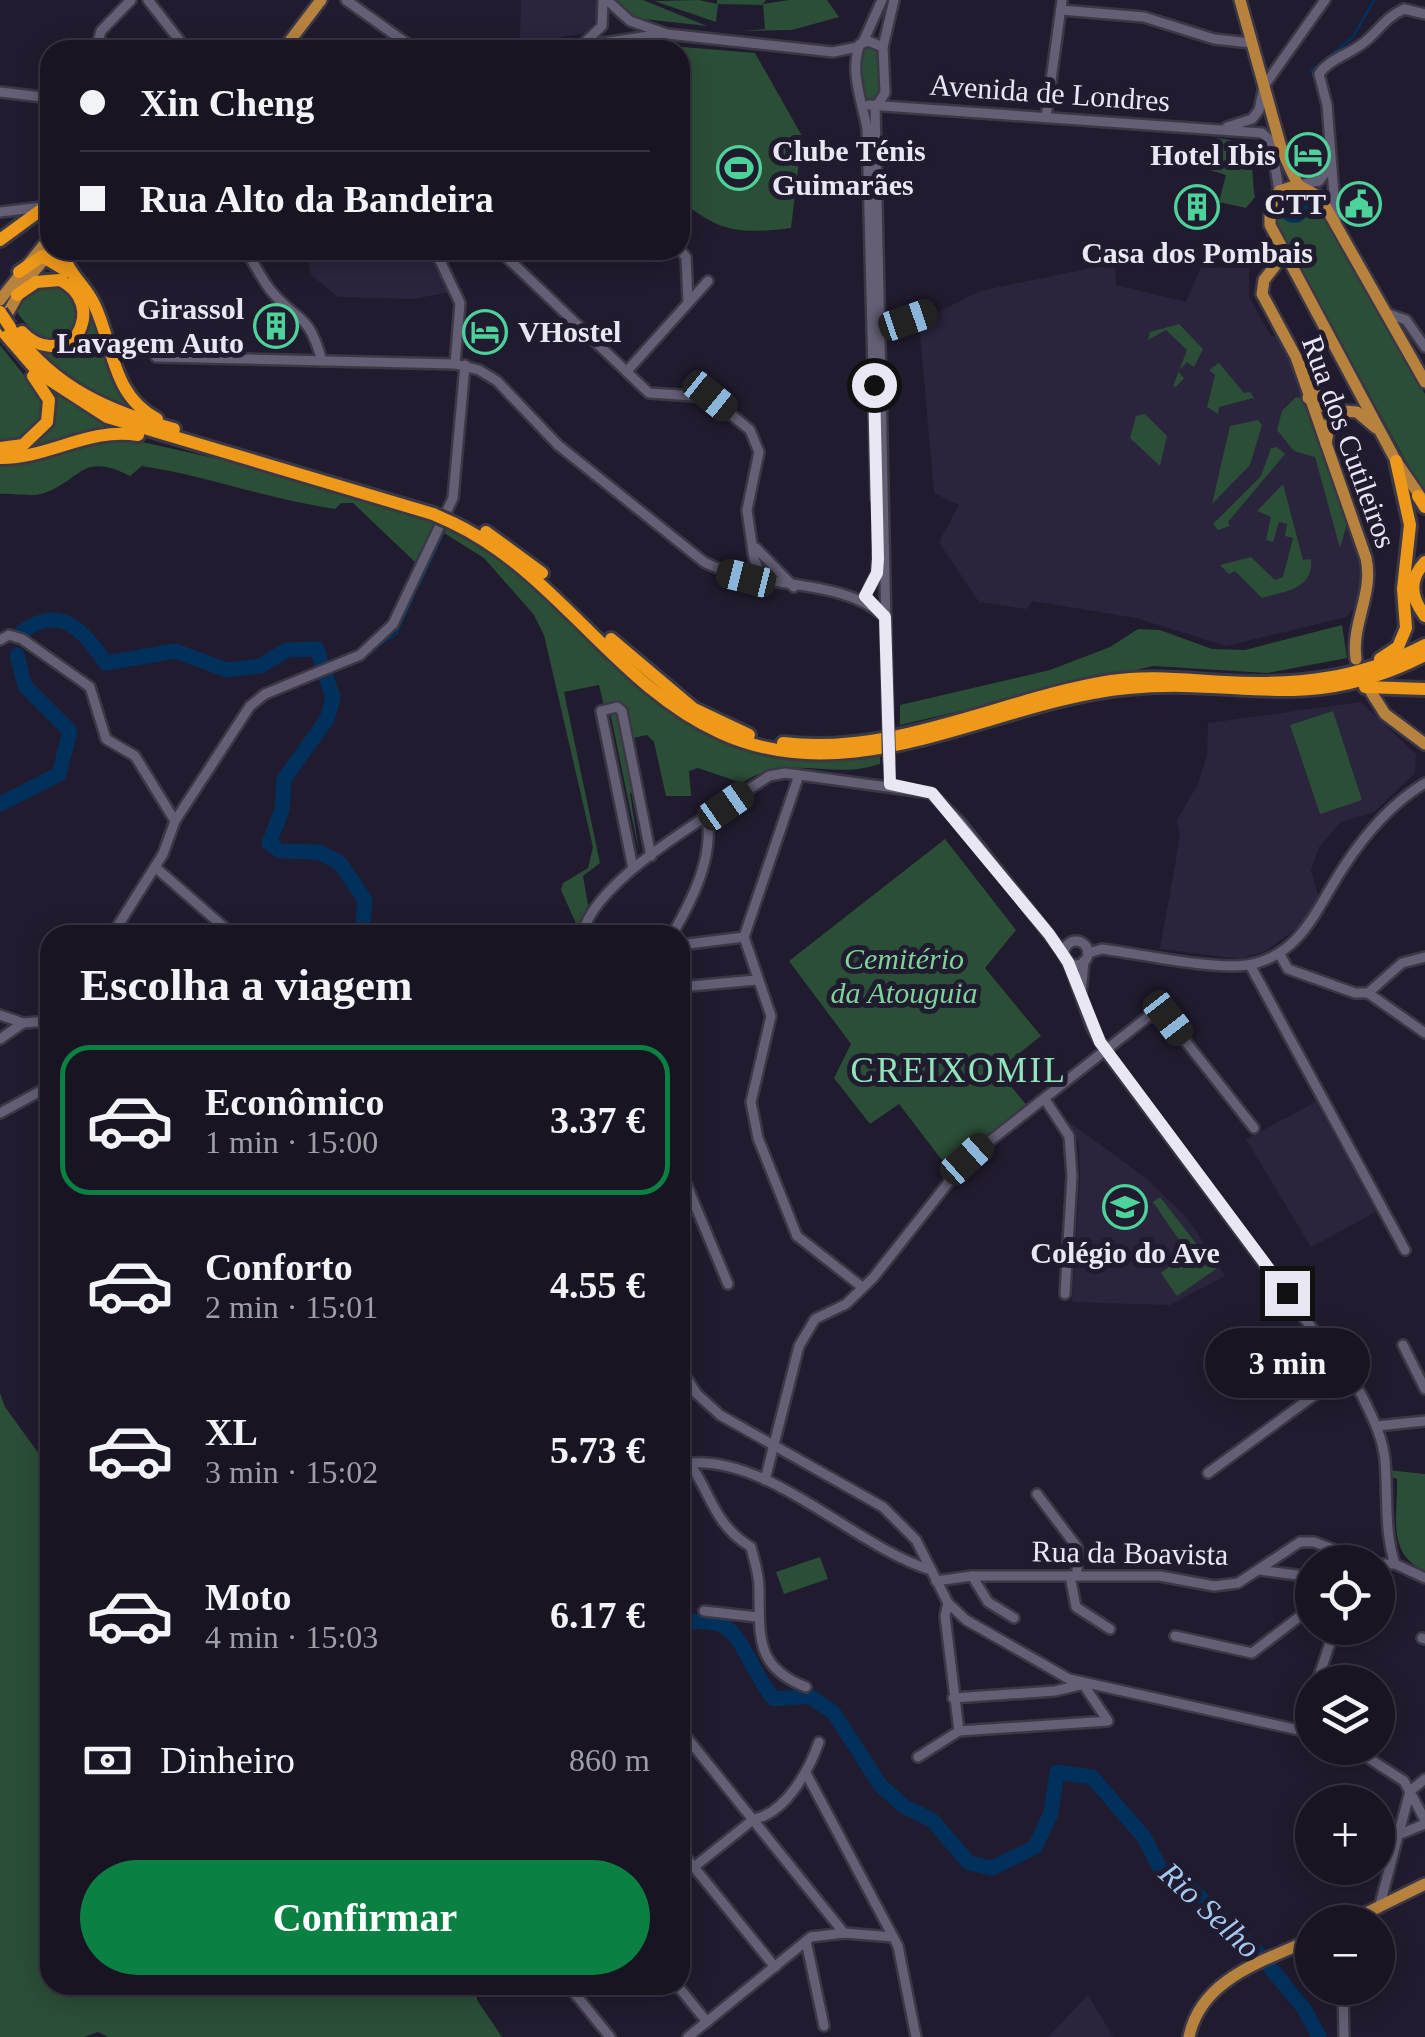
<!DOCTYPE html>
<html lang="pt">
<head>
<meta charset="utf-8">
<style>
	body { margin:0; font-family:"Times New Roman",serif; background:#25212f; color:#f1f3f6; height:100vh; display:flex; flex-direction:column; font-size:38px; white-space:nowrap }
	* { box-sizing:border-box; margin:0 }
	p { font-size:32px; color:#9f9ea5 }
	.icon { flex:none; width:55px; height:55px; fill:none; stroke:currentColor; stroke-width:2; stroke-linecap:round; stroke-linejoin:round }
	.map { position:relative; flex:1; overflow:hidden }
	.drawer { position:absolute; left:40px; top:925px; width:650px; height:1070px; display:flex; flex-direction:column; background:#181422; border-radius:30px; box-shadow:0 5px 25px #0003,0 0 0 2px #363340 }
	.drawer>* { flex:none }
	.top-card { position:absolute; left:40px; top:40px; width:650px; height:220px; border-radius:30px; box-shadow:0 5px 25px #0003,0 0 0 2px #363340; display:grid; align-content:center; height:220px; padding:0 40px; background:#181422 }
	.buttons { position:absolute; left:1295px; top:1545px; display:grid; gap:20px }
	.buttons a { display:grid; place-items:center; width:100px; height:100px; border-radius:50%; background:#181422; box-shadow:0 5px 25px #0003,0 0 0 2px #363340; font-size:50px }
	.end { position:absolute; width:45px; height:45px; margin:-22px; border:12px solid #e9e7f4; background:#111; box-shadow:0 0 0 5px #111 }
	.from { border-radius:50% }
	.bubble { position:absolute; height:70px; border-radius:35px; background:#181422; box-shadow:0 5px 25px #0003,0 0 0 2px #363340; font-size:32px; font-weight:800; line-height:70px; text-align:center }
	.car { position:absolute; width:30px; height:60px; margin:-30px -15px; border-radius:12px; box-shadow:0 0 8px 2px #0007; background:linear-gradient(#222 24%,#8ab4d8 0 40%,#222 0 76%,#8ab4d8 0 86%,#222 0) }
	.top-card b { display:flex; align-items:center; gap:35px; height:95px; font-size:38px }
	.top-card b+b { border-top:2px solid #363340 }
	.top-card i { width:25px; height:25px; background:#f1f3f6 }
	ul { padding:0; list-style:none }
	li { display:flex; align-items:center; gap:30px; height:150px; margin:0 20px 15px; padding:0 20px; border:5px solid transparent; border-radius:30px }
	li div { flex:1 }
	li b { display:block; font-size:38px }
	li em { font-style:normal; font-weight:800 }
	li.active { border-color:#0b8043 }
	li>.icon { width:90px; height:90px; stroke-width:1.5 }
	h2 { padding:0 40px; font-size:45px; line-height:120px }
	.pay { display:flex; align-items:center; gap:25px; height:110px; padding:0 40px; font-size:38px }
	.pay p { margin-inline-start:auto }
	.action { display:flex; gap:20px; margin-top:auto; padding:20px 40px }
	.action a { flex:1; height:115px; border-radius:60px; background:#0b8043; color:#fff; font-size:40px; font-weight:800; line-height:115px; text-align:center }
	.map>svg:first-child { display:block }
</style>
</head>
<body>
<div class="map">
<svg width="1425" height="2037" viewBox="0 0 1425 2037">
	<rect width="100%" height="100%" fill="#201b2e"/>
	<g fill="#2b243d">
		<path d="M521,0H597L599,15L586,33L520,44Z"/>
		<path d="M307,250H432L451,292L413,299L338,297L310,274Z"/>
		<path d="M1115,263L1116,285L1186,302L1201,267L1249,268V297L1271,336H1278L1295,373L1362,562L1360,599L1347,617L1226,646L1136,618L1032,601L1027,609L979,602L939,542L959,505L934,493L919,322L980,291Z"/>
		<path d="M1361,702L1416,754L1415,773L1374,812L1341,822L1319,847L1311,870L1319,898L1305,922L1266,951L1240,959L1160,949L1180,836L1177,820L1198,784L1207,756L1208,723Z"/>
		<path d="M1316,1102L1376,1212L1311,1247L1246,1139Z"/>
		<path d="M1069,1122L1147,1179L1188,1219L1225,1276L1170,1305L1072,1302L1080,1177L1079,1145Z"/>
		<path d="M1088,1995L1113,2037H1048Z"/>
	</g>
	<g fill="#2b4e36">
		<path d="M614,0H643L707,26L635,18Z"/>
		<path d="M699,0L717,4V0H766L762,5L718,4L716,22L654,1Z"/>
		<path d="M789,0H827L839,17L792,30L743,31L765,29L763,4Z"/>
		<path d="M647,44L755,53L802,136L791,228C739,234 721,233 680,200V50H645Z"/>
		<path d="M865,44L880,46L883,94L872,103L861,97L859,51Z"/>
		<path d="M1217,138C1258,142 1250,162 1255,197L1246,208L1219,202L1226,175L1210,170Z"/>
		<path d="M1299,191L1311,195L1320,206L1425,394V496L1276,224L1280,200Z"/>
		<path d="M57,285L68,290L79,306C73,361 35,343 14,307L36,287Z"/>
		<path d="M87,302L108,365L136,413L90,391L36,350L69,347Z"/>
		<path d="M1179,324L1203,349L1194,367L1187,362L1178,371L1184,378L1176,387L1173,386L1187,350L1166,330L1148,340L1150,332Z"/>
		<path d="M0,345L43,399L42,421L24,439L0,442Z"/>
		<path d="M1219,363L1244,393L1250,392L1256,401L1253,398L1219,407L1218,414L1207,407L1215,375L1209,370Z"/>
		<path d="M51,392L120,428L22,451C48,440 58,419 51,392Z"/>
		<path d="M1296,397L1302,399L1347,524L1340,548L1315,457L1294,451L1277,430L1282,411Z"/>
		<path d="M1145,414L1167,436L1160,466L1130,438L1136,416Z"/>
		<path d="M1258,420L1262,425L1250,465L1212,504L1230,426Z"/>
		<path d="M120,437L258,468L439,522L415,562L353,503H341L335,509C270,500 208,476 142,466L130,476C80,450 80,483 41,494C30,497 12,493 0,494V461H29Z"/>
		<path d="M1277,447L1285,454L1228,522L1230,526L1218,530L1213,524L1261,476L1271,448Z"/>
		<path d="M1283,484L1303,560L1311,559C1314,589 1286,591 1262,598L1235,571L1229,574L1220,565L1251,557L1275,580L1283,577L1293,538L1285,536L1287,524L1279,522L1273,542L1266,540L1271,517L1257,511Z"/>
		<path d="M447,526C603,612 674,793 880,753V764C829,781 789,752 742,783L698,768L689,771L691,796H666L654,742L647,735L633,738L627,709L620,703L604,706L599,685L564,692L600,863L583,876L588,905L578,928L561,890L563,883L588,868L593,847L544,635L534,615L484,558L444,533Z"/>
		<path d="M1342,625L1347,658L1267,673L1153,666L900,725V705L1050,670L1110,647L1138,629L1160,630L1212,649L1245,650Z"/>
		<path d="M1333,711L1362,800L1320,814L1290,725Z"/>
		<path d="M610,712L620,714L635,792L630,793L639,852Z"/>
		<path d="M945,839L1016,930L985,968L1041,1036L998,1070L1028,1107L948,1168L899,1104L870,1124L834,1078L851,1044L789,961Z"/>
		<path d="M1160,1197L1216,1269L1177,1296L1161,1273L1188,1253L1153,1202Z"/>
		<path d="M0,1393L5,1407L50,1469V1985H476L477,2000L502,2037H108L98,2032L84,2037H0Z"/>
		<path d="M1388,1470L1425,1474V1572C1386,1552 1398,1519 1397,1479L1389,1476Z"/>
		<path d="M820,1557L828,1579L784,1594L776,1572Z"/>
	</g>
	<circle fill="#00315c" cx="1294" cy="208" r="15"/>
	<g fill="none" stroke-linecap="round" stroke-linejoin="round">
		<g stroke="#00315c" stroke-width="2.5">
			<path d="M1311,71L1353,37L1374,0"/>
			<path d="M420,584L446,527"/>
			<path d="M370,651L396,634L414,596"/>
		</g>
		<g stroke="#00315c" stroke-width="15">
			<path d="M22,632C61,603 83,631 106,663L175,651L227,670L260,666L287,650L317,649L333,698L327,719L284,779L282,810L269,843L280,851L319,852L340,863L365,900L362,935"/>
			<path d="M0,804L59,774L70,731L25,686L17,655"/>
			<path d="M680,1622C692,1622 711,1620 722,1625C742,1633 757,1682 774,1699L809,1696L833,1712L881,1786L905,1807L932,1820L969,1863L992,1868L1035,1847L1051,1813L1057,1772L1092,1777L1144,1837L1163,1874L1192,1890L1260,1955L1305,2010L1319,2037"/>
		</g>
		<g stroke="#3b3846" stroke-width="14">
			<g id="minor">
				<path d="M148,0L187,50"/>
				<path d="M346,0L416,50"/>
				<path d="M607,0L630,21L667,34L833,52L858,47"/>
				<path d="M1404,9L1425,14"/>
				<path d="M1061,10L1144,17L1214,39L1251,43"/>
				<path d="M863,42L882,0"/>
				<path d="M582,45L602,26L603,0"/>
				<path d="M96,50L101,31L131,0"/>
				<path d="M556,50L662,34"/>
				<path d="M0,92L50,98"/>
				<path d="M878,104L885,93L883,47L894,0"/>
				<path d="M869,105L1262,133L1271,141L1279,191"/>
				<path d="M875,105L888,722"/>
				<path d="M1046,117L1062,0"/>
				<path d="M1227,127L1252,119L1259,110L1264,86L1325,0"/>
				<path d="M1298,185L1319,181L1329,168"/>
				<path d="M0,212L42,207"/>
				<path d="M1336,220L1327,105L1319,74C1331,57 1352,54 1367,40C1381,28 1386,17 1404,9"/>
				<path d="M246,250C254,263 262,280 272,292C299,324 308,311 322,361"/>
				<path d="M435,250L460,303L455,364"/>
				<path d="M499,250L649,393L710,397L750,430L759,452L747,510L754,559L765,583"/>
				<path d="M680,250L686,257L688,301"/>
				<path d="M1386,313L1406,320L1425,347"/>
				<path d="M879,330L930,312"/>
				<path d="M156,357L455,364L479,370L497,381L558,445L704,562C760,591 841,576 885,617"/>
				<path d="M627,371L708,281"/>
				<path d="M876,498L867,128C862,101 849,71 860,44L868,41L883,47"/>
				<path d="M756,548L794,587"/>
				<path d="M870,586L877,573L878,554"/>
				<path d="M0,640L9,635L22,639L90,687L106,739L135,756L175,821L163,854L112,935"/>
				<path d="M799,775L744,937L771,1016L751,1102L758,1138L797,1236L862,1287"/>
				<path d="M175,821L250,706L265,694L360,655L393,624L453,498L465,365"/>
				<path d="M155,867L233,935"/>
				<path d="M633,868L601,711L617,707L622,711L651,856"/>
				<path d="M582,935C595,877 719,810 769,776L785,773L931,793L961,823L1064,954"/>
				<path d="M672,935C691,902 714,858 707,818"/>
				<circle cx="1076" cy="953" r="12"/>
				<path d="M680,945L744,937"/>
				<path d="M1088,953L1102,949C1140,954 1213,970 1247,965C1303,956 1318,904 1345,865C1366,833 1392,803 1425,783"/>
				<path d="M1279,953L1288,969L1355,993H1368L1425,1033"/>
				<path d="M1068,961L1092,1028L1106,1052L1361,1394C1372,1416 1383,1437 1385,1461C1388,1495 1384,1532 1395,1564L1425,1578"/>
				<path d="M1250,965L1405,1250"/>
				<path d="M680,987L756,980"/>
				<path d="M1368,993L1402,963L1425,957"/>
				<path d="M1081,994L1084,961"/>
				<path d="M0,1015L23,1023L50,1021"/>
				<path d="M0,1039L23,1023"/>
				<path d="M1046,1101L1069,1136L1072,1176L1065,1294"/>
				<path d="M0,1113L50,1086"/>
				<path d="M680,1169L728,1284"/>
				<path d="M1403,1345L1425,1389"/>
				<path d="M680,1368L697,1394L720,1415L883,1507L916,1540L948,1603L966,1620L1069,1679L1312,1733"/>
				<path d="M1377,1426L1425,1421"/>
				<path d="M680,1452C711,1485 709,1522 751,1547C754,1560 759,1574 759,1588C760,1635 754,1667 806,1687"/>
				<path d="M690,1463C771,1456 855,1547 931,1570"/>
				<path d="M1208,1473L1346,1372"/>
				<path d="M765,1480L799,1346L815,1319L846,1304L873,1278L967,1159L1149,1016L1168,1019L1254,1128"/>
				<path d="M1037,1494L1077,1547V1576"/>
				<path d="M1378,1564H1395"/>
				<path d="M1259,1570L1312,1577"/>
				<path d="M972,1576L988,1602L1014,1618"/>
				<path d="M1070,1576L1076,1607L1110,1629"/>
				<path d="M936,1581L972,1576H1160L1214,1586L1238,1583L1300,1542H1314L1367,1562"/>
				<path d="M948,1603L945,1616L959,1731"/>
				<path d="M704,1611L757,1617"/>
				<path d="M1175,1636L1252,1653L1312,1607"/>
				<path d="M1422,1638L1425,1639"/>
				<path d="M1317,1682L1335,1628"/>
				<path d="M953,1698L1055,1691L1080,1685"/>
				<path d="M680,1729L844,1933"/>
				<path d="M1301,1730L1312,1695"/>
				<path d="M1353,1748L1404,1781L1425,1820"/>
				<path d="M918,1757L959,1731L1108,1721L1083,1684"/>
				<path d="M807,1775L898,1946L916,2037"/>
				<path d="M1398,1835L1425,1824"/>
				<path d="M680,1850L775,1967"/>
				<path d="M694,1867L754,1819C786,1813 809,1770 819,1742"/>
				<path d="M1379,1908L1410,1791L1425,1779"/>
				<path d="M806,1941L824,2026"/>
				<path d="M568,1985L610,2037"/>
				<path d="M677,1985L707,2022"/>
				<path d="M1343,1988L1344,2037"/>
				<path d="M688,2037L811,1937L844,1933L893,1937"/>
			</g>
		</g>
		<g stroke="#3b3846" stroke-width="16">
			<g id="major">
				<path d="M1240,0L1282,151L1298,185"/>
				<path d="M283,50L321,0"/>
				<path d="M1285,253L1264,280L1262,294L1296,357L1366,558C1374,594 1351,623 1356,659"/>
				<path d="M0,300L50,237"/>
				<path d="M1,325L26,281L52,250"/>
				<path d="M1302,366L1325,406"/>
				<path d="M1308,398L1330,410L1357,412L1376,428"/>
				<path d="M1326,444L1330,420L1344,411"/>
				<path d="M1422,499L1396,461L1270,225V208L1279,191L1298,185L1320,197L1425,382"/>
				<path d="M1371,692L1385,714L1425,744"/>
				<path d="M1348,1922L1425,1884"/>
				<path d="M1189,2037C1201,1978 1264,1961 1312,1939"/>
			</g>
		</g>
		<g stroke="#3b3846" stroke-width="18">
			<g id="highway">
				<path d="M0,240L45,207"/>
				<path d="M63,250C66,273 85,284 94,304C114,345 111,395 157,419"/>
				<path d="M19,272L42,256L67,271"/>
				<path d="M17,295L36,282L60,280C82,291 90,313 77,335C60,351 38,349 22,332"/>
				<path d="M0,328L39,373L107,417L433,514"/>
				<path d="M15,333C55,388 110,412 174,429"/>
				<path d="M0,448L23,445L47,422L49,400L33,376"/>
				<path d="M0,458C48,459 88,427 138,435"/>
				<path d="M1418,496L1425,507"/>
				<path d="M453,523C558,573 616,686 721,733C856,794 993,701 1128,688C1244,677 1308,715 1425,655"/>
				<path d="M486,532L542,573"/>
				<path d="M1425,562C1408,580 1411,598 1425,616"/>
				<path d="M611,639L694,709L749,735"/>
				<path d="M1380,659L1398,647L1406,628L1403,589L1410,525L1396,461"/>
				<path d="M1365,687L1425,689"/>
				<path d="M783,743C895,757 1003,698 1111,681C1149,675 1187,680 1225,682C1297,686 1360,679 1425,645"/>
			</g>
		</g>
		<use href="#minor" stroke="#645f75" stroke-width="9"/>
		<use href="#major" stroke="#b7823e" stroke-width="11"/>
		<use href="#highway" stroke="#ee9919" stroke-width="12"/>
		<g stroke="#3b3846" stroke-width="14" stroke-linecap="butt">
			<path id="minor-bridge" d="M888,722L889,763"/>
		</g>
		<g stroke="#3b3846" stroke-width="18" stroke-linecap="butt">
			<g id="highway-bridge">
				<path d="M0,312L10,327"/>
				<path d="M433,514L453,523"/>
			</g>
		</g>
		<use href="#minor-bridge" stroke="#645f75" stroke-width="9"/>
		<use href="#highway-bridge" stroke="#ee9919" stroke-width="12"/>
	</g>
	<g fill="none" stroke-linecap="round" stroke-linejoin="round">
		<path stroke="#e9e7f4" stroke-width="12" d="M874,385L878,559L877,573L865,596L885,617L890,784L932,793L1049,934L1068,962L1100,1042L1287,1293"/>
	</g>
	<defs>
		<g id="hotel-ring" transform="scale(2.25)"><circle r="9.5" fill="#201b2e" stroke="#4dd39a" stroke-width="1.5"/><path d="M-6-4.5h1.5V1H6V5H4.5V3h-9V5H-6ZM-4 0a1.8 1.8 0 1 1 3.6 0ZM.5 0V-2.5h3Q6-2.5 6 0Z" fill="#4dd39a"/></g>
		<g id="stadium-ring" transform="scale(2.25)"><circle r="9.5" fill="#201b2e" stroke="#4dd39a" stroke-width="1.5"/><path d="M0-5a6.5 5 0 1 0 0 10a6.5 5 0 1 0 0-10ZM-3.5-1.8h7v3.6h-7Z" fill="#4dd39a"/></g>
		<g id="civic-ring" transform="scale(2.25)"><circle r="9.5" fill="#201b2e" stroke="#4dd39a" stroke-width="1.5"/><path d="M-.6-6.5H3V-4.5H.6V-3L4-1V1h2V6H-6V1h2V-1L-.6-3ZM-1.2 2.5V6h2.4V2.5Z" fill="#4dd39a"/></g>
		<g id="building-ring" transform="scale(2.25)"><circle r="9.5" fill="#201b2e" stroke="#4dd39a" stroke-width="1.5"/><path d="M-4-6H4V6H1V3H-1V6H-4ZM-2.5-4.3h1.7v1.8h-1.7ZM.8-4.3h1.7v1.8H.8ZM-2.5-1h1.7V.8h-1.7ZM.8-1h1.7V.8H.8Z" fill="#4dd39a"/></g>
		<g id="school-ring" transform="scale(2.25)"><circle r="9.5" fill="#201b2e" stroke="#4dd39a" stroke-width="1.5"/><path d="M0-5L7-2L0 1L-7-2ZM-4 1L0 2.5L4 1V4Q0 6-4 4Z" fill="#4dd39a"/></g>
	</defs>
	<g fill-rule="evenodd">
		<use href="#hotel-ring" x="1308" y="155"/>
		<use href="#stadium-ring" x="739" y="168"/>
		<use href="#civic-ring" x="1359" y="204"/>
		<use href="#building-ring" x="1197" y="207"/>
		<use href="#building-ring" x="276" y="326"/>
		<use href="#hotel-ring" x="485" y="332"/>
		<use href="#school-ring" x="1125" y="1207"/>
	</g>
	<g text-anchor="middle" stroke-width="10" stroke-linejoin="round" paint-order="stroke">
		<g font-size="30" fill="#e9e7f4" stroke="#201b2e">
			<text transform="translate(1050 93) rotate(4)" y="10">Avenida de Londres</text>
			<text transform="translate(1349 442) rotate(70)" y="10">Rua dos Cutileiros</text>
			<text transform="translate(1130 1553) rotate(1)" y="10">Rua da Boavista</text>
		</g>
		<g font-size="30" font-weight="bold" fill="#e9e7f4" stroke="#201b2e" text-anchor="end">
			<text x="772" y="161" text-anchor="start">Clube Ténis<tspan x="772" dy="34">Guimarães</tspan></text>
			<text x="1276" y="165">Hotel Ibis</text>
			<text x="1326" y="214">CTT</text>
			<text x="1197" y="263" text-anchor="middle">Casa dos Pombais</text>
			<text x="244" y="319">Girassol<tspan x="244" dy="34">Lavagem Auto</tspan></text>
			<text x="518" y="342" text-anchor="start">VHostel</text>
			<text x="1125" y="1263" text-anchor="middle">Colégio do Ave</text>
		</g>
		<g font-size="30" font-style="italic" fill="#7ed498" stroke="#201b2e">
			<text x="904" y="969">Cemitério<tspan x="904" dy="34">da Atouguia</tspan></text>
		</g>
		<g font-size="32" font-style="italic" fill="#a2c8f2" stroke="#201b2e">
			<text transform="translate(1210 1910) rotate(43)" y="11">Rio Selho</text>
		</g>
		<g font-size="35" letter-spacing="2.5" fill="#92e5bb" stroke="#201b2e">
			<text x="959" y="1082">CREIXOMIL</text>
		</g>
	</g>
</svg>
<div class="buttons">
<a><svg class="icon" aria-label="locate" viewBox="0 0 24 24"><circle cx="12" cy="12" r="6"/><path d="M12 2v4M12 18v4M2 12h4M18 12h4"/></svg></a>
<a><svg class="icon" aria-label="layers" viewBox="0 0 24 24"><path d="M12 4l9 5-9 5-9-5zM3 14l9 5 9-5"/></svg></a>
<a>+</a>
<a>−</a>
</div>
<i class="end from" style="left:874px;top:385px"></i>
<i class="end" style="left:1287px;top:1293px"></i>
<div class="bubble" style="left:1205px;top:1328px;width:165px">3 min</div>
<i class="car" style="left:908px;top:320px;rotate:71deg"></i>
<i class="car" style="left:710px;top:396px;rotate:129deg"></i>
<i class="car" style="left:746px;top:578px;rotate:284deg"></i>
<i class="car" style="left:726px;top:806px;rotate:55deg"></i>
<i class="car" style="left:1168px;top:1018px;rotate:142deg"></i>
<i class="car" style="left:967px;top:1159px;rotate:48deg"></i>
<div class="top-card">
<b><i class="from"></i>Xin Cheng</b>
<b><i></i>Rua Alto da Bandeira</b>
</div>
<section class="drawer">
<h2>Escolha a viagem</h2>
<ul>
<li class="active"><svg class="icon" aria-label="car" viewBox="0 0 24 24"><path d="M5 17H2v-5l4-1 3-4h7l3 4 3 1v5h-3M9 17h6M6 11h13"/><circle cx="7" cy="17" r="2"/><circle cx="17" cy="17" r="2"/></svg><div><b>Econômico</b><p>1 min · 15:00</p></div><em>3.37 €</em></li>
<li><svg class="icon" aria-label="car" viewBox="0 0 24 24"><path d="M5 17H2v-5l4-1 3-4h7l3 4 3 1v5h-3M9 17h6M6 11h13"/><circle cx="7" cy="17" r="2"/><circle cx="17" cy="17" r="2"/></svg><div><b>Conforto</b><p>2 min · 15:01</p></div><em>4.55 €</em></li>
<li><svg class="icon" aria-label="car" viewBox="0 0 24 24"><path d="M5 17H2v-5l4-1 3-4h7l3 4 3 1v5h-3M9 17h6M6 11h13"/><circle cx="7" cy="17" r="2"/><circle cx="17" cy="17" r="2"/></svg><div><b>XL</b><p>3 min · 15:02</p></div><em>5.73 €</em></li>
<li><svg class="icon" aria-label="car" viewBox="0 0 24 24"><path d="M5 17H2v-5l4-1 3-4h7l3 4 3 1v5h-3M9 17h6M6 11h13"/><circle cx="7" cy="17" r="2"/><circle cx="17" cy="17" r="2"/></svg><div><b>Moto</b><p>4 min · 15:03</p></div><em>6.17 €</em></li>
</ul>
<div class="pay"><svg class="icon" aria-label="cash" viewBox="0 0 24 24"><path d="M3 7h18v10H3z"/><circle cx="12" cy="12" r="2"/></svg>Dinheiro<p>860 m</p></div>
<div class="action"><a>Confirmar</a></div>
</section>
</div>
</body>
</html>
